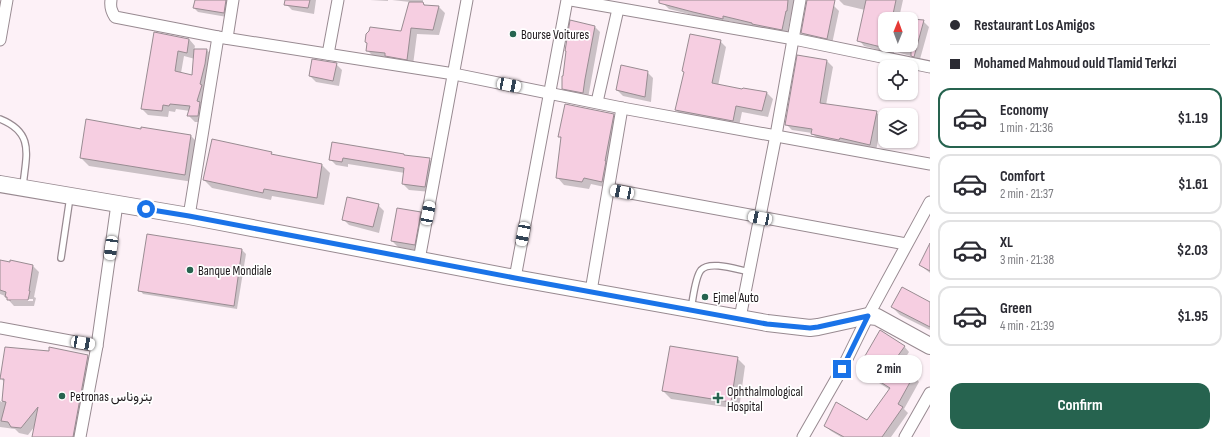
<!DOCTYPE html>
<html lang="en">
<head>
<meta charset="utf-8">
<style>
	body { margin:0; font-family:"Sofia Sans Condensed",Vazirmatn,sans-serif; background:#f2f2f3; color:#2b2b33; height:100vh; display:flex; flex-direction:column; font-size:15px; white-space:nowrap }
	* { box-sizing:border-box; margin:0 }
	p { font-size:13px; color:#7c7c81 }
	.icon { flex:none; width:22px; height:22px; fill:none; stroke:currentColor; stroke-width:2; stroke-linecap:round; stroke-linejoin:round }
	.map { position:relative; flex:1; overflow:hidden }
	.sheet { display:flex; flex-direction:column; background:#fff; width:300px }
	.sheet>* { flex:none }
	.guide { display:grid; align-content:center; height:88px; padding:0 20px; background:#fff }
	.needle { width:26px; rotate:1deg }
	.buttons { position:absolute; left:878px; top:12px; display:grid; gap:8px }
	.buttons a { display:grid; place-items:center; width:40px; height:40px; border-radius:8px; background:#fff; box-shadow:0 1px 3px #0004; font-size:20px }
	.end { position:absolute; width:18px; height:18px; margin:-9px; border:5px solid #1a73e8; background:#fff; box-shadow:0 0 0 2px #fff }
	.from { border-radius:50% }
	.bubble { position:absolute; height:28px; border-radius:12px; background:#fff; box-shadow:0 1px 3px #0004; font-size:13px; font-weight:700; line-height:28px; text-align:center }
	.car { position:absolute; width:12px; height:24px; margin:-12px -6px; border-radius:5px; box-shadow:0 0 3px 1px #0007; background:linear-gradient(#fff 24%,#345 0 40%,#fff 0 76%,#345 0 86%,#fff 0) }
	.guide b { display:flex; align-items:center; gap:14px; height:38px; font-size:15px }
	.guide b+b { border-top:1px solid #e1e1e2 }
	.guide i { width:10px; height:10px; background:#2b2b33 }
	ul { padding:0; list-style:none }
	li { display:flex; align-items:center; gap:12px; height:60px; margin:0 8px 6px; padding:0 12px; border:2px solid #e1e1e2; border-radius:12px }
	li div { flex:1 }
	li b { display:block; font-size:15px }
	li em { font-style:normal; font-weight:700 }
	li.active { border-color:#26634f }
	li>.icon { width:36px; height:36px; stroke-width:1.5 }
	.cta { display:flex; gap:8px; margin-top:auto; padding:8px 20px }
	.cta a { flex:1; height:46px; border-radius:12px; background:#26634f; color:#fff; font-size:16px; font-weight:700; line-height:46px; text-align:center }
	main { display:flex; flex:1; min-height:0 }
	.map>svg:first-child { display:block }
</style>
</head>
<body>
<main>
<div class="map">
<svg width="930" height="437" viewBox="0 0 930 437">
	<rect width="100%" height="100%" fill="#fdf1f7"/>
	<g fill="#0003" fill-rule="evenodd">
		<path d="M196,0H230L227,17L198,12L194,8Z"/>
		<path d="M287,0H316L314,14L292,10L286,4Z"/>
		<path d="M370,0H388V1Z"/>
		<path d="M392,0H423V3L426,6L439,7L445,13L439,35L417,34L413,65L392,62L388,58L373,56L367,50L401,32L410,2Z"/>
		<path d="M663,0H794L793,16H791L787,35L729,21L728,24L669,9L663,3Z"/>
		<path d="M807,0L833,5L839,11L832,44L808,39L802,33Z"/>
		<path d="M839,0H903L899,18L907,19H885V45H911V20L923,21L929,27L920,59L894,51V54L864,46L859,40L865,10L844,5Z"/>
		<path d="M595,27L600,32L588,98L568,94L563,88L564,77Z"/>
		<path d="M155,33L189,39L195,46L194,50H207L213,57L204,122H195L189,116L190,111L176,109L175,112L169,111L168,117L148,115L142,109ZM184,56L195,59L193,77L181,73Z"/>
		<path d="M720,41L726,47L718,86L767,93L773,99L768,117L742,112L739,126L682,116L676,110L685,72Z"/>
		<path d="M827,61L833,67L826,105L876,112L882,118L876,151L846,143L845,146L818,139L812,133L792,130L786,124Z"/>
		<path d="M336,64L342,70L339,86L316,82L310,76Z"/>
		<path d="M647,72L653,78L651,102L623,96L617,90Z"/>
		<path d="M613,115L621,122L609,188L591,184L589,189L564,185L557,177L562,139L559,136Z"/>
		<path d="M142,128L191,136L199,144L193,182L89,166L81,158L142,130Z"/>
		<path d="M332,143L405,156L429,159L435,165L431,192L409,190L403,184L405,173L348,164V167L336,165L330,159Z"/>
		<path d="M271,153L274,156L322,165L330,173L324,205L272,196L271,200L212,188L204,180Z"/>
		<path d="M378,205L384,211L379,233L349,225L343,219Z"/>
		<path d="M420,213L426,219L420,251L398,247L392,241Z"/>
		<path d="M148,235L242,250L246,254L237,309L143,294L140,290Z"/>
		<path d="M930,245V273L920,265Z"/>
		<path d="M0,261L33,266L39,272L34,297L36,298L34,306H14L5,296L0,294ZM11,299H33V301H11Z"/>
		<path d="M930,303V330L900,315L892,307Z"/>
		<path d="M904,346L909,352L899,368L914,376L919,382L904,409L908,413L891,437H841L831,431L825,426L868,422L890,390L865,374L859,368Z"/>
		<path d="M88,356L95,363L81,437H33L35,426L28,435L19,433L15,429L0,427V401L2,402L4,382L1,378Z"/>
		<path d="M737,358L745,366L739,409L671,399L663,391Z"/>
	</g>
	<g fill="#f6cee1" stroke="#998c92">
		<path d="M195,0H226L224,13L193,8Z"/>
		<path d="M285,0H310L308,8L284,5Z"/>
		<path d="M659,0H788L787,11H786L782,30L752,24V23L723,16V19L693,12L659,3Z"/>
		<path d="M807,0H835L827,39L801,33Z"/>
		<path d="M866,0H896L892,19H885V48L857,41Z"/>
		<path d="M409,2H423L424,5L439,6L433,30L411,28L407,60L385,56V53L366,51L367,43L365,42L366,34L369,31L370,27L401,31Z"/>
		<path d="M911,19L924,20L914,57L911,56Z"/>
		<path d="M570,20L595,26L585,79L583,93L562,89V76H563L566,51H565Z"/>
		<path d="M154,32L189,39L187,53L178,51L175,71L192,75L194,49H207L205,64L200,84L202,85L197,101L200,102L198,116H187L190,106L170,104L169,106L163,105L162,111L141,109Z"/>
		<path d="M690,34L721,40L712,83L742,89L743,88L767,92L762,111L736,106L733,121L675,110L684,72L682,71Z"/>
		<path d="M797,55L827,60L820,103L877,111L870,145L840,138L839,140L829,138L811,134L812,129L785,125Z"/>
		<path d="M312,59L337,63L333,81L309,76Z"/>
		<path d="M621,65L648,71L645,97L616,90Z"/>
		<path d="M565,104L614,114L605,161H606L602,182L584,178L582,182L556,178L561,137H558Z"/>
		<path d="M86,119L141,129V127L191,135L185,175L80,158Z"/>
		<path d="M212,139L272,152L271,154L322,164L317,198L264,189L263,193L203,180Z"/>
		<path d="M332,142L404,154V155L430,158L425,187L402,184L404,168L343,158L342,162L329,160Z"/>
		<path d="M347,197L379,204L373,227L342,220Z"/>
		<path d="M397,208L421,212L415,245L391,241Z"/>
		<path d="M147,234L242,249L234,306L138,291Z"/>
		<path d="M930,243V271L919,265Z"/>
		<path d="M0,260L10,262V260L33,265L29,291H30L28,300H7V297H5L6,292L0,290Z"/>
		<path d="M902,287L930,302V327L891,307Z"/>
		<path d="M880,330L905,346L892,364L914,375L898,404L903,407L882,437H844L824,426L836,402L867,420L890,388L858,368Z"/>
		<path d="M670,346L738,357L731,402L662,391Z"/>
		<path d="M5,347L49,351V347L88,355L73,437H32L38,407L21,428L11,427L8,422L1,421L6,402L2,401L4,379H0Z"/>
	</g>
	<g fill="none" stroke-linecap="round" stroke-linejoin="round">
		<g stroke="#988a91" stroke-width="8">
			<g id="service">
				<path d="M0,119C35,133 26,155 23,186"/>
				<path d="M61,258L70,197"/>
				<path d="M691,309C693,299 695,277 701,270C710,260 738,270 750,272"/>
			</g>
		</g>
		<g stroke="#988a91" stroke-width="13">
			<g id="minor">
				<path d="M111,0C110,7 111,11 115,17L218,37L454,74L622,108L930,164"/>
				<path d="M571,0L794,39L930,67"/>
				<path d="M227,38L233,0"/>
				<path d="M0,40L7,0"/>
				<path d="M328,54L338,0"/>
				<path d="M597,102L618,9"/>
				<path d="M609,189L906,244"/>
				<path d="M189,216L218,37"/>
				<path d="M419,260L467,0"/>
				<path d="M515,278L567,0"/>
				<path d="M591,291L622,108"/>
				<path d="M740,318L776,135L800,0"/>
				<path d="M0,328L97,346"/>
				<path d="M80,437L97,346L117,204"/>
				<path d="M803,437L842,369L868,316L930,202"/>
				<path d="M905,437L930,393"/>
			</g>
		</g>
		<g stroke="#988a91" stroke-width="18">
			<path id="secondary" d="M0,184L189,216L515,278L767,323L810,328L818,327L868,316L877,317L930,346"/>
		</g>
		<use href="#service" stroke="#fff" stroke-width="5.5"/>
		<use href="#minor" stroke="#fff" stroke-width="11"/>
		<use href="#secondary" stroke="#fff" stroke-width="16"/>
	</g>
	<g fill="none" stroke-linecap="round" stroke-linejoin="round">
		<path stroke="#1a73e8" stroke-width="5" d="M146,209L189,216L515,278L767,324L810,328L818,327L868,316L842,369"/>
	</g>
	<g fill="#26634f" stroke="#fff" stroke-width="1.5">
		<circle cx="513" cy="34" r="4"/>
		<circle cx="190" cy="270" r="4"/>
		<circle cx="705" cy="297" r="4"/>
		<circle cx="62" cy="396" r="4"/>
		<path d="M716 392h4v4h4v4h-4v4h-4v-4h-4v-4h4z"/>
	</g>
	<g text-anchor="middle" stroke-width="3.5" stroke-linejoin="round" paint-order="stroke">
		<g font-size="13" fill="#1e191c" stroke="#fff" text-anchor="start">
			<text x="521" y="39">Bourse Voitures</text>
			<text x="198" y="275">Banque Mondiale</text>
			<text x="713" y="302">Ejmel Auto</text>
			<text x="727" y="396">Ophthalmological<tspan x="727" dy="15">Hospital</tspan></text>
			<text x="70" y="401">Petronas بتروناس</text>
		</g>
	</g>
</svg>
<div class="buttons">
<a><svg class="needle" viewBox="-14 -14 28 28"><path d="M0-13l5 13h-10z" fill="#e53935"/><path d="M0 13l5-13h-10z" fill="#7c7c81"/></svg></a>
<a><svg class="icon" aria-label="locate" viewBox="0 0 24 24"><circle cx="12" cy="12" r="6"/><path d="M12 2v4M12 18v4M2 12h4M18 12h4"/></svg></a>
<a><svg class="icon" aria-label="layers" viewBox="0 0 24 24"><path d="M12 4l9 5-9 5-9-5zM3 14l9 5 9-5"/></svg></a>
</div>
<i class="end from" style="left:146px;top:209px"></i>
<i class="end" style="left:842px;top:369px"></i>
<div class="bubble" style="left:856px;top:355px;width:66px">2 min</div>
<i class="car" style="left:509px;top:85px;rotate:101deg"></i>
<i class="car" style="left:622px;top:192px;rotate:281deg"></i>
<i class="car" style="left:428px;top:213px;rotate:11deg"></i>
<i class="car" style="left:760px;top:218px;rotate:281deg"></i>
<i class="car" style="left:523px;top:234px;rotate:191deg"></i>
<i class="car" style="left:111px;top:248px;rotate:188deg"></i>
<i class="car" style="left:83px;top:343px;rotate:100deg"></i>
</div>
<section class="sheet">
<div class="guide">
<b><i class="from"></i>Restaurant Los Amigos</b>
<b><i></i>Mohamed Mahmoud ould Tlamid Terkzi</b>
</div>
<ul>
<li class="active"><svg class="icon" aria-label="car" viewBox="0 0 24 24"><path d="M5 17H2v-5l4-1 3-4h7l3 4 3 1v5h-3M9 17h6M6 11h13"/><circle cx="7" cy="17" r="2"/><circle cx="17" cy="17" r="2"/></svg><div><b>Economy</b><p>1 min · 21:36</p></div><em>$1.19</em></li>
<li><svg class="icon" aria-label="car" viewBox="0 0 24 24"><path d="M5 17H2v-5l4-1 3-4h7l3 4 3 1v5h-3M9 17h6M6 11h13"/><circle cx="7" cy="17" r="2"/><circle cx="17" cy="17" r="2"/></svg><div><b>Comfort</b><p>2 min · 21:37</p></div><em>$1.61</em></li>
<li><svg class="icon" aria-label="car" viewBox="0 0 24 24"><path d="M5 17H2v-5l4-1 3-4h7l3 4 3 1v5h-3M9 17h6M6 11h13"/><circle cx="7" cy="17" r="2"/><circle cx="17" cy="17" r="2"/></svg><div><b>XL</b><p>3 min · 21:38</p></div><em>$2.03</em></li>
<li><svg class="icon" aria-label="car" viewBox="0 0 24 24"><path d="M5 17H2v-5l4-1 3-4h7l3 4 3 1v5h-3M9 17h6M6 11h13"/><circle cx="7" cy="17" r="2"/><circle cx="17" cy="17" r="2"/></svg><div><b>Green</b><p>4 min · 21:39</p></div><em>$1.95</em></li>
</ul>
<div class="cta"><a>Confirm</a></div>
</section>
</main>
</body>
</html>
